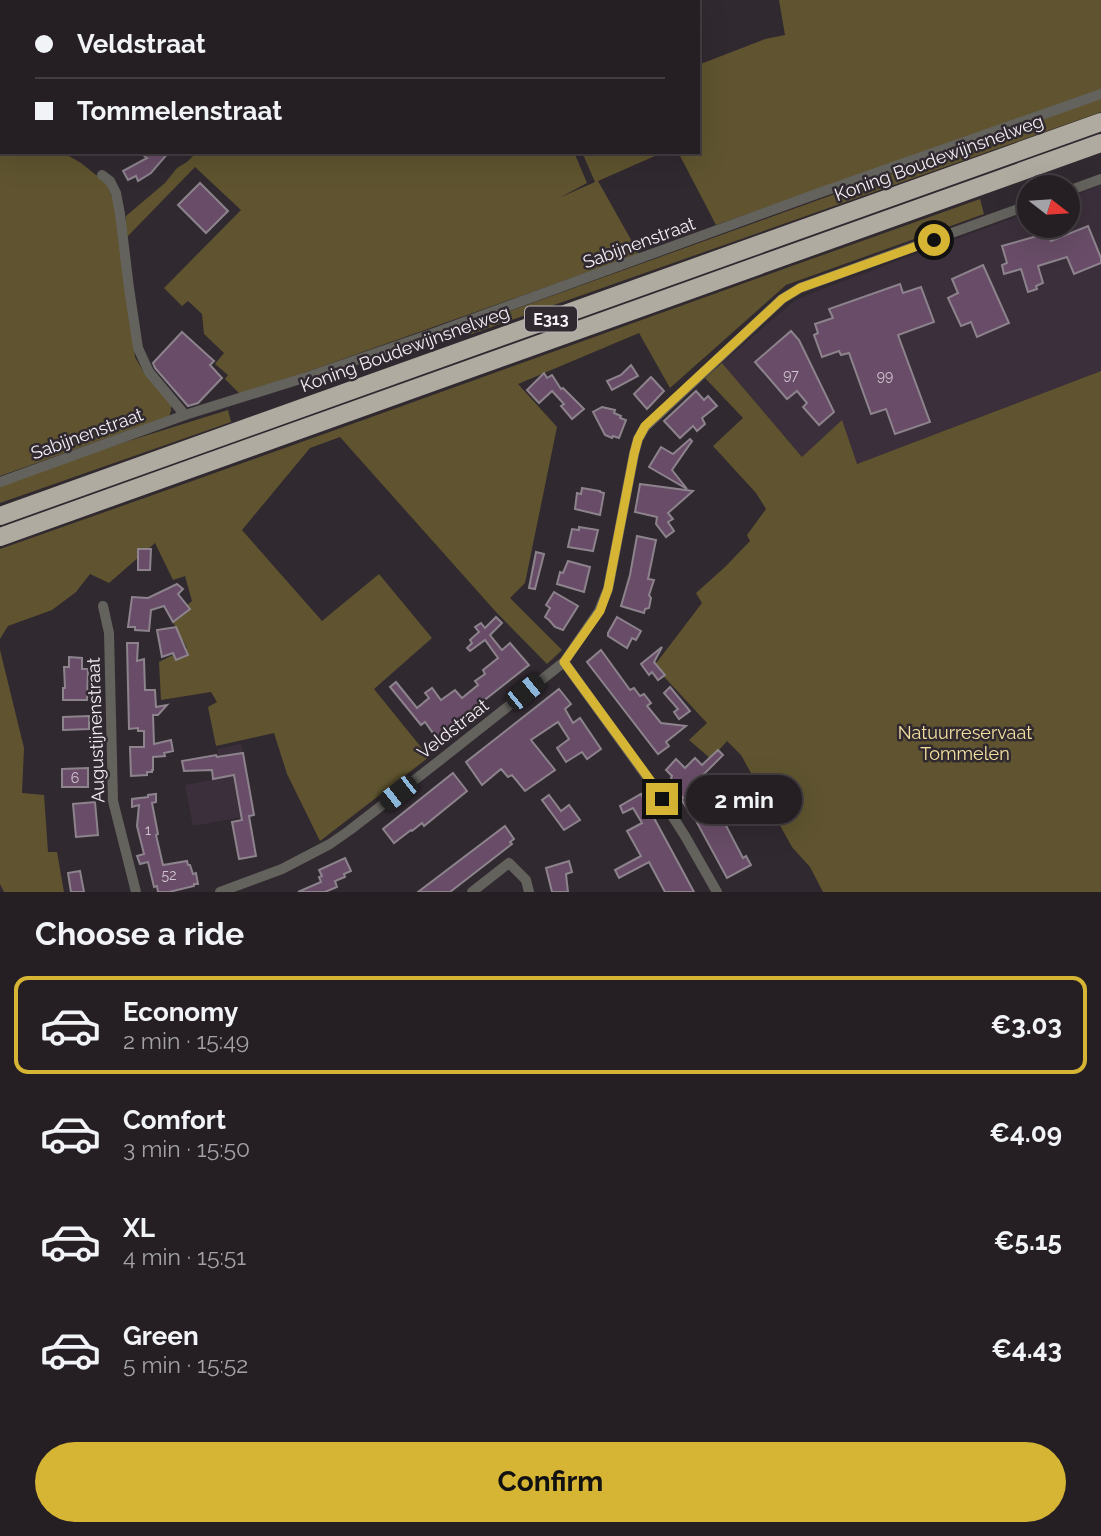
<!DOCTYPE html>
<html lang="en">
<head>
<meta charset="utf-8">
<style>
	body { margin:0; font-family:Raleway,sans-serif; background:#312c31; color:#f1f3f6; height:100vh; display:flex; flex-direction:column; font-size:26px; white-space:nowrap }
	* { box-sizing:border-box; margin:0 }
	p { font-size:23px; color:#a3a2a6 }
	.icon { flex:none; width:38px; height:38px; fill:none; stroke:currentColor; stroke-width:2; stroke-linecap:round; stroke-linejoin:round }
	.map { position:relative; height:892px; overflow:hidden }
	.side { display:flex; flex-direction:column; background:#251f24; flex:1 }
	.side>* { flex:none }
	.top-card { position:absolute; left:0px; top:0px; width:700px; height:154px; box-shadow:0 7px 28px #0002,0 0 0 2px #423d41; display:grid; align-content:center; height:154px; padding:0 35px; background:#251f24 }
	.needle { width:46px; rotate:107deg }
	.buttons { position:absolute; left:1017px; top:175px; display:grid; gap:14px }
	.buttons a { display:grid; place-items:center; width:63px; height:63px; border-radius:50%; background:#251f24; box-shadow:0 7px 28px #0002,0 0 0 2px #423d41; font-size:35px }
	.end { position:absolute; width:32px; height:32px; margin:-16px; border:9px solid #d6b534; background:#111; box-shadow:0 0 0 4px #111 }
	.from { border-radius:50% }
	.bubble { position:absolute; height:49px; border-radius:24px; background:#251f24; box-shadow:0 7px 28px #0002,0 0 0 2px #423d41; font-size:23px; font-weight:700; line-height:49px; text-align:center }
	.car { position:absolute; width:21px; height:42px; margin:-21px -10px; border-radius:9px; box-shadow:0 0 5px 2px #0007; background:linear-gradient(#222 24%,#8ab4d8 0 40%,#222 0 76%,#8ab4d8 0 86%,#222 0) }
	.top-card b { display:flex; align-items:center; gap:24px; height:66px; font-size:26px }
	.top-card b+b { border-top:2px solid #423d41 }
	.top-card i { width:18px; height:18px; background:#f1f3f6 }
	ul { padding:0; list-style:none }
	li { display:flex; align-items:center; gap:21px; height:98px; margin:0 14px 10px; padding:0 21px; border:4px solid transparent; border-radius:14px }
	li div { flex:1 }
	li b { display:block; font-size:26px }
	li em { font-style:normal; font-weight:700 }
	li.selected { border-color:#d6b534 }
	li>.icon { width:63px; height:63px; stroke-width:1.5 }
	h2 { padding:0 35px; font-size:32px; line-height:84px }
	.action { display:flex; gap:14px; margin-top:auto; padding:14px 35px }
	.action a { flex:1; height:80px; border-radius:42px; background:#d6b534; color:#111; font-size:28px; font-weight:700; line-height:80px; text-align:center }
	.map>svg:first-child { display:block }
</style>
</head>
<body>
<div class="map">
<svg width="1101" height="892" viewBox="0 0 1101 892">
	<rect width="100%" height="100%" fill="#312930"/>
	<g fill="#3b2f3b">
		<path d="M1101,185V371L857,464L802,457L722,363L794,301L822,289L1029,212V226H1068V198Z"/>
		<path d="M241,744L254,815L193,826L185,785L222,778L217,749Z"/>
	</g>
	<g fill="#5f542f">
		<path d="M65,0H383V2H64Z"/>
		<path d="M779,0H1101V90L716,225L678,152H698V65L765,39L785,35Z"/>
		<path d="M1101,98V112L469,335L466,327Z"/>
		<path d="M0,144H2V152H56L67,155L81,163L106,183L118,211L135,357L143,371L171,405V411L169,416L0,476Z"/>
		<path d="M192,152H574L587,183L559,198L595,182L582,152H664L598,181L639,254L241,395L225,379L228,375L215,364L224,353L204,334L202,314L188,301L182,306L164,288L241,210L195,167L126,238V216L165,183L177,168L187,162L194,155Z"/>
		<path d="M980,199L984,214L786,285L670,388L639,333L518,384L557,427L525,583L510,598L562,650L547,664L496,612L340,437L310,448L242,530L322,621L379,574L432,638L374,689L429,757L320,841L287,774L274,733L216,746L208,707L217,702L211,692L161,700L159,662L187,648L171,619L192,601L185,576L173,580L155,543L109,583L90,574L76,592L52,610L8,626L0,639V549C327,434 653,315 980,199Z"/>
		<path d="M722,363L802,457L842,420L857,464L1101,371V892H823L810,867L792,847L741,755L727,741L711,759L689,740L707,723L654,666L702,603L696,593L725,567L750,541L747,535L766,509L756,493L713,446L743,418L705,378Z"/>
		<path d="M228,410L231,422L0,503V485L122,443Z"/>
		<path d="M0,650L24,748L22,793L44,795L48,852H57L64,892H4L0,884Z"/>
	</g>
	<g fill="#694d68" stroke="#8c838c" stroke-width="2">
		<path d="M139,152H169L151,173L138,181L136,176L128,180L123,171L147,158Z"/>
		<path d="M200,183L228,211L206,233L178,205Z"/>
		<path d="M1088,226L1101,258V263L1074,274L1067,257L1038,266L1043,283L1036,286L1037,289L1028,292L1021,269L1004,274L1002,265L1007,263L1002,246L1048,233L1051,241Z"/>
		<path d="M983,265L1009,323L977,337L971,322L961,326L948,298L958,293L952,279Z"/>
		<path d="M900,284L903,293L921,287L934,322L898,335L930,422L895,434L886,409L871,414L849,353L841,355L839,351L822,357L814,335L818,333L815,324L833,318L829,309Z"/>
		<path d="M791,331L799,340L834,412L819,425L803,407L807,403L797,391L787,399L755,362Z"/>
		<path d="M182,332L214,361L210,365L222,378L198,403L188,406L155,368L153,363Z"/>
		<path d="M631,365L638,376L612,390L607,381L621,375Z"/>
		<path d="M544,373L547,378L552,375L561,389L563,388L584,409L572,419L561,406L564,404L552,391L539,403L527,390Z"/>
		<path d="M651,377L664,391L647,409L634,394Z"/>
		<path d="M696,391L704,400L708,396L717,406L702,418L705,424L697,431L693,426L680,438L664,421Z"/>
		<path d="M602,407L615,410L614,413L621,416L620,418L626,420L619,438L613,436L612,438L605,435L593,412Z"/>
		<path d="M690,439L692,441L672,470L687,489L649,467L661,447L673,454Z"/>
		<path d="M640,484L693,491L668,513L673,519L668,522L674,531L666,537L656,524L657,517L635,512Z"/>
		<path d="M582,488L600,491V492L604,493L600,515L575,509L577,493L581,494Z"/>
		<path d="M579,527L598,530L593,551L568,547L572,529L579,530Z"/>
		<path d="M637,536L656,540L648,579L654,580L649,595L651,598L649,608L645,609L644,613L621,606L630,575Z"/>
		<path d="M138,549H151L150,570H138Z"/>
		<path d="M536,552L544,554L535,589L529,588Z"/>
		<path d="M568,561L590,567L584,592L557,584L560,572L563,573Z"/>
		<path d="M177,584L183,589L178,594L190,609L173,622L164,606L151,610L149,631L135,630V627H128L132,597L148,598Z"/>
		<path d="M554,592L578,606L563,630L555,627L549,620L545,617L550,608L546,605Z"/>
		<path d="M496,617L502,623L490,635L502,650L510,643L529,665L482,702L487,709L440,743L425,722L421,725L390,687L396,682L417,708L429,698L425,693L432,688L441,700L455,690L462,698L478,685L475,681L485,674L483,670L498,658L485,640L470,651L467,648L472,643L470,640L479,632L475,627L481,623L485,628Z"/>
		<path d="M617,617L641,631L636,640L632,638L627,648L608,636V633Z"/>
		<path d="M176,627L188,655L176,660L173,653L162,657L157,630Z"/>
		<path d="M127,643H138L137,661L144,659L145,690H155L156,707L167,705L158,715H153L154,744L171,740L173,751L164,753L165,756L153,757V770H152V772H147V775L131,776L130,747H144V731H138V728L129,729Z"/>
		<path d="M662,647L654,662L665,675L658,680L652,672L649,675L641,664Z"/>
		<path d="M601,650L630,690L634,688L640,696L644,694L651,703L647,706L661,723L686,726L666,742L669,746L658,754L587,662Z"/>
		<path d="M69,657L82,658V669H88L87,700H63V688H65L64,667H69Z"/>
		<path d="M670,687L690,711L679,719L674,712L678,709L664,693Z"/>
		<path d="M559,689L571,704L565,709L573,723L580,718L601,749L587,759L582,752L566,762L557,748L569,739L558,722L531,740L555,770L525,791L512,775L508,777L501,769L482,785L466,762Z"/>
		<path d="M89,716V729L63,730V717Z"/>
		<path d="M718,750L723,755L701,777L717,791L711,797L743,858L746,856L751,865L727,878L688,806L686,807L681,799L683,798L671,778L672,776L666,770L676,759L685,768L695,758L702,765Z"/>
		<path d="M243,753L254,815L249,816L256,856L239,859L232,822L242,820L234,775L213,779L212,770L184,771L182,761L216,755L217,757Z"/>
		<path d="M88,768V787H62V769Z"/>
		<path d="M453,773L467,791L424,826L422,823L412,831L411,830L394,843L383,829Z"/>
		<path d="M755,783L768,807L760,811L752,796L748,799L743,789Z"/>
		<path d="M156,794V802L152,803L158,834L156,835L163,865L187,861L188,865H190L193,874L196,873L198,884H194V886L169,892H158L157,886L154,887L148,862L140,864L137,856L144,854L137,826L139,805L132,807V799L148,797V795Z"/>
		<path d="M641,794L680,866L694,892H665L649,862L619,878L615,870L641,856L627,831L642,823L633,808L623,813L620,806Z"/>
		<path d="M549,795L561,811L569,805L580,820L564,830L542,800Z"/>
		<path d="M95,802L98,835L76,837L73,804Z"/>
		<path d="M505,826L514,839L510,842L512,844L450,892H418Z"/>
		<path d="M345,858L351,871L344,874L345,877L335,881L337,887L325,892H298L321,882L319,877L322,876L319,870Z"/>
		<path d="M569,861L572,872L566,874L568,892H552L546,868Z"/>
		<path d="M80,871L84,892H71L68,873Z"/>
	</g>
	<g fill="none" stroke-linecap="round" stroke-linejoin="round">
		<g stroke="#63625d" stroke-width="10">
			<path d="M102,175L110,181L116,193L120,214L129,288L138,348L149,372L185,415"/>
			<path d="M1068,191L1101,179"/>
			<path d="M0,482L185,415L310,376L437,332L819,193L1101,94"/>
			<path d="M103,606L109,633L113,801L136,892"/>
			<path d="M564,662L650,781L685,836L717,892"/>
			<path d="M220,892L282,869L330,844L350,830L439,761L564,662L599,611L608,589L634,454L638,439L645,427L782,299L800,288L1029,205"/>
			<path d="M472,892L509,863L526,880L529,892"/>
		</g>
		<g stroke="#afaba0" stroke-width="18">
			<path d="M0,516L1101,122"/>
			<path d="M0,537L1101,143"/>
		</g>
	</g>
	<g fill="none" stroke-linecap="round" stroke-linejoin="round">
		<path stroke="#d6b534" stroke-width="9" d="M662,799L650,780L564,662L600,611L608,589L634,454L638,439L645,426L782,299L800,288L934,240"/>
	</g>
	<g text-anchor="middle" stroke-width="5" stroke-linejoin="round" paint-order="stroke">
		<g font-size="14" fill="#d1c6d1">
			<text x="791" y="380">97</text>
			<text x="885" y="381">99</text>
			<text x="75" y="783">6</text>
			<text x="148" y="835">1</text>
			<text x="169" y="880">52</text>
		</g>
		<rect fill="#312930" stroke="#bab4b9" stroke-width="2" x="525" y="306.5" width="52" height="25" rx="5"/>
		<g font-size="16" font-weight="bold" fill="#f4eff4">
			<text x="551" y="325">E313</text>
		</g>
		<g font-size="18" fill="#f4eff4" stroke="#312930">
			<text transform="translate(939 158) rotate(-20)" y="6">Koning Boudewijnsnelweg</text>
			<text transform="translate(639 243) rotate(-20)" y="6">Sabijnenstraat</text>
			<text transform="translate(405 349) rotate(-20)" y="6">Koning Boudewijnsnelweg</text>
			<text transform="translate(87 434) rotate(-20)" y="6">Sabijnenstraat</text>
			<text transform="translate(453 729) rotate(-38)" y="6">Veldstraat</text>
			<text transform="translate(96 730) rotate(-92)" y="6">Augustijnenstraat</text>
		</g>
		<g font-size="18" fill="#f3e09e" stroke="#312930">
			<text x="965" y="739">Natuurreservaat<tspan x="965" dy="21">Tommelen</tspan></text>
		</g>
	</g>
</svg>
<div class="buttons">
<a><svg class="needle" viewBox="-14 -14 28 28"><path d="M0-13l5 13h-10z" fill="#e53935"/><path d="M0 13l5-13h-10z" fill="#a3a2a6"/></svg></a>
</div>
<i class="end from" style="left:934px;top:240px"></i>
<i class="end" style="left:662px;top:799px"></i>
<div class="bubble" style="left:686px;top:775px;width:116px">2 min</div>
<i class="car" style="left:525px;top:692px;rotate:51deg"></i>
<i class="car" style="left:398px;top:793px;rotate:232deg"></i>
<div class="top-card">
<b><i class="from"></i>Veldstraat</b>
<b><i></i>Tommelenstraat</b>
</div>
</div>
<section class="side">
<h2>Choose a ride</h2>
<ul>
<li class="selected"><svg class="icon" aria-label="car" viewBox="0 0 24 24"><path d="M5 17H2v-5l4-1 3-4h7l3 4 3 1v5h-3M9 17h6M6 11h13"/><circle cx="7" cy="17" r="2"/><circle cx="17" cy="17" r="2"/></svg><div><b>Economy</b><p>2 min · 15:49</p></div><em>€3.03</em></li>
<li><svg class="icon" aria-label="car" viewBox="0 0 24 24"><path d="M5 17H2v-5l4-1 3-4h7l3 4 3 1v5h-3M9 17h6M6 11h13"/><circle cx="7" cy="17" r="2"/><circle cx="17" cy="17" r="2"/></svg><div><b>Comfort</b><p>3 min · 15:50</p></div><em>€4.09</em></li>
<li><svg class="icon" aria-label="car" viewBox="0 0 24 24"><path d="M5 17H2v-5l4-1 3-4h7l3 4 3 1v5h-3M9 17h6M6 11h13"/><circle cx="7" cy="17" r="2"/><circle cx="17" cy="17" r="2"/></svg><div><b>XL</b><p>4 min · 15:51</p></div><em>€5.15</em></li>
<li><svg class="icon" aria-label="car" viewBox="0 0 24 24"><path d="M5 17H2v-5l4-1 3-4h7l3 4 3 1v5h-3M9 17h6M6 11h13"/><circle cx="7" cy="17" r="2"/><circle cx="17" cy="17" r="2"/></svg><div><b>Green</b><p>5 min · 15:52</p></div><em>€4.43</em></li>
</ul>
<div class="action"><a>Confirm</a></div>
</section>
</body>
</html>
